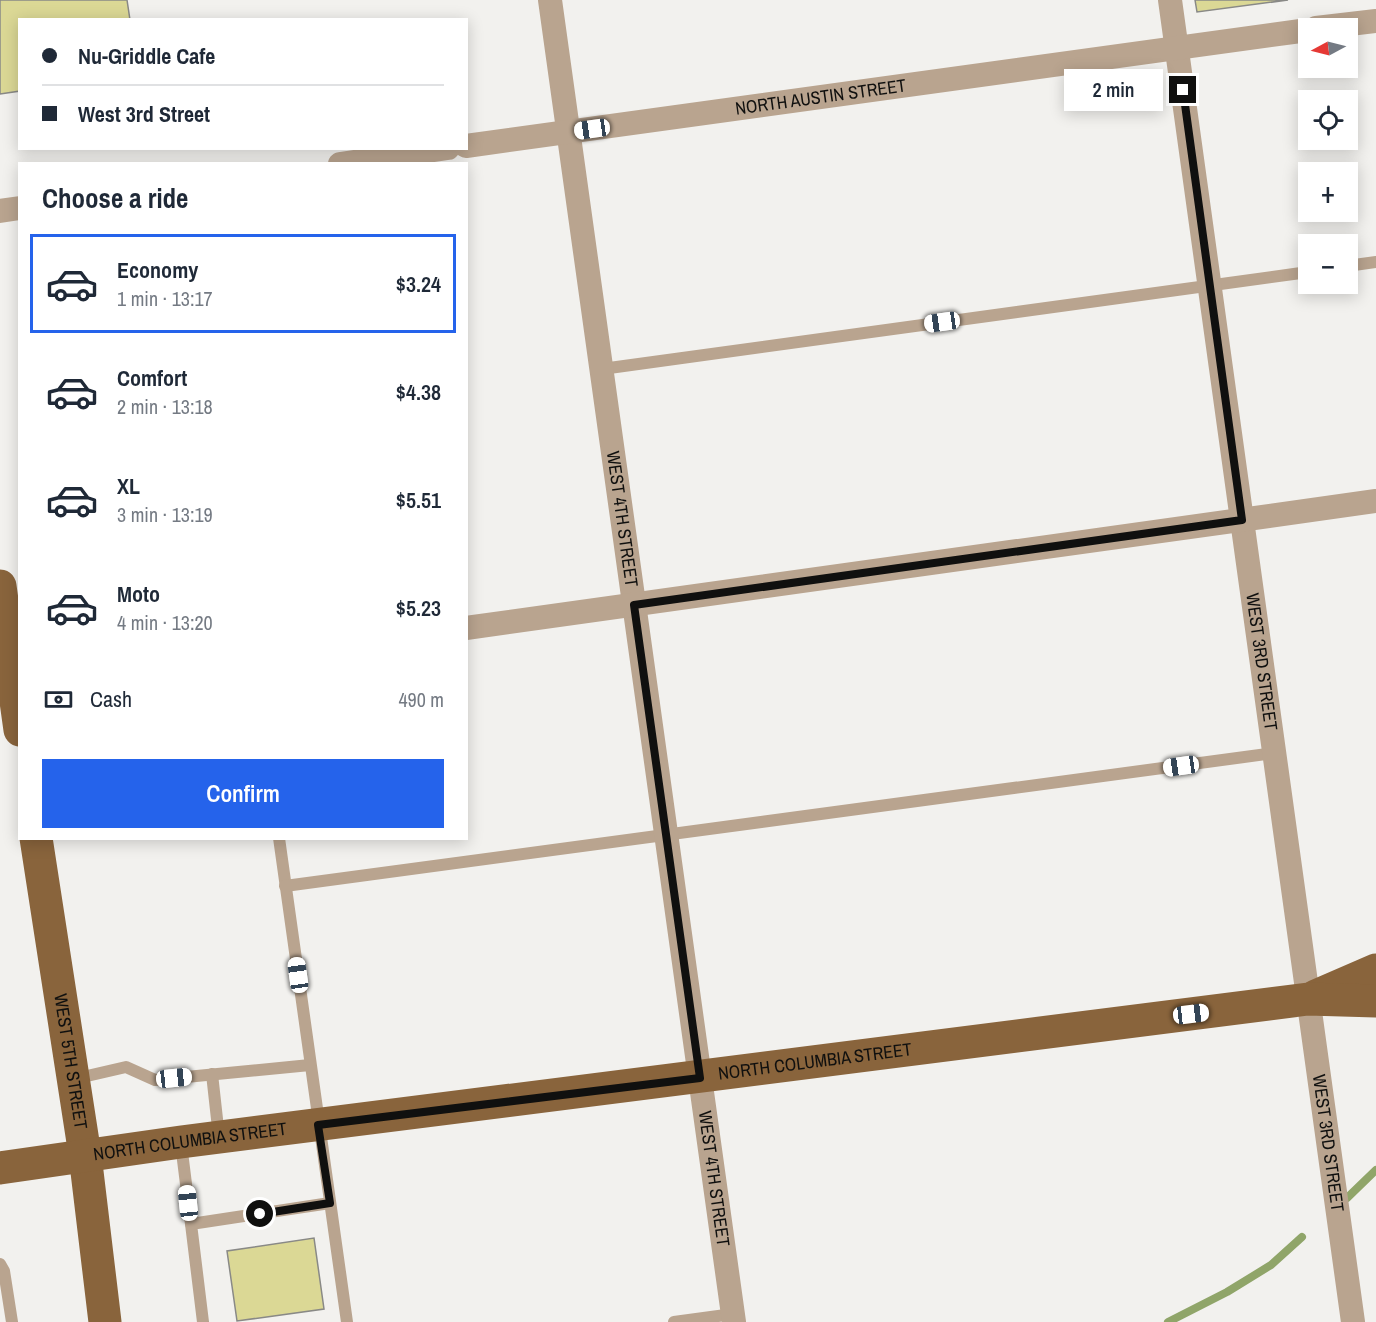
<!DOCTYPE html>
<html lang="en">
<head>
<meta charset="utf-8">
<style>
	body { margin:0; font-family:"Archivo Narrow",sans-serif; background:#f6f6f7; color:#1f2937; height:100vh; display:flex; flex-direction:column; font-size:22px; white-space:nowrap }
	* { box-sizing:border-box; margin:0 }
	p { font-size:20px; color:#747a83 }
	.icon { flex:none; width:33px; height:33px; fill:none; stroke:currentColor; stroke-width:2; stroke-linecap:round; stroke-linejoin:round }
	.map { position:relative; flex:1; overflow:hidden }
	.sheet { position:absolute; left:18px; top:162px; width:450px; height:678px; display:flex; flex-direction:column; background:#fff; border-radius:0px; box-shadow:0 3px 15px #0003 }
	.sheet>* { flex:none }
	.hud { position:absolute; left:18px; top:18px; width:450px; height:132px; border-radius:0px; box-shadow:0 3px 15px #0003; display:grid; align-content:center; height:132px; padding:0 24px; background:#fff }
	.needle { width:39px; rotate:263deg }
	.fabs { position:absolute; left:1298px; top:18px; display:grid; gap:12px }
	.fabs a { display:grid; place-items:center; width:60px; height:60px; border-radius:0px; background:#fff; box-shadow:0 3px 15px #0003; font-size:30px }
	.end { position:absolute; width:27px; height:27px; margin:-14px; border:8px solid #10100f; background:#fff; box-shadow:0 0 0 3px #fff }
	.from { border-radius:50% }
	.bubble { position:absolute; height:42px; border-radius:0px; background:#fff; box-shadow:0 3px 15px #0003; font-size:20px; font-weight:600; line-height:42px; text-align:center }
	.car { position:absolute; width:18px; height:36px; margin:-18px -9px; border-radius:8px; box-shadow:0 0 4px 2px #0007; background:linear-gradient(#fff 24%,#345 0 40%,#fff 0 76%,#345 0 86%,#fff 0) }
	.hud b { display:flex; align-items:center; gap:21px; height:57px; font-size:22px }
	.hud b+b { border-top:2px solid #e0e1e3 }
	.hud i { width:15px; height:15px; background:#1f2937 }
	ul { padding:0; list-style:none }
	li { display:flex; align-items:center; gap:18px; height:99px; margin:0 12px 9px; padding:0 12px; border:3px solid transparent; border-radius:0px }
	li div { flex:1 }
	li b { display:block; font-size:22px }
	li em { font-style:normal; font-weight:600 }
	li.on { border-color:#2563eb }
	li>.icon { width:54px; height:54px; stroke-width:1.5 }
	h2 { padding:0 24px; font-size:27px; line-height:72px }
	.pay { display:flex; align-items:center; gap:15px; height:66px; padding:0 24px; font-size:22px }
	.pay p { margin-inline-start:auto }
	.cta { display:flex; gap:12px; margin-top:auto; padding:12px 24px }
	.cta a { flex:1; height:69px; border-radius:0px; background:#2563eb; color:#fff; font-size:24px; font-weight:600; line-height:69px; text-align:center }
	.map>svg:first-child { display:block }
</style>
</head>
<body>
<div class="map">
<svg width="1376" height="1322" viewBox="0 0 1376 1322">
	<rect width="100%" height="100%" fill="#f2f1ee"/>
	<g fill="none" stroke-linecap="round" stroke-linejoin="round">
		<g stroke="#90a569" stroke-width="8">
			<path d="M1347,1198L1376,1170"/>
			<path d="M1168,1322L1227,1292L1271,1265L1302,1237"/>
		</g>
	</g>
	<g fill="#dbd895" stroke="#898986" stroke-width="1.5">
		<path d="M0,0H127L130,20H20V91L0,94Z"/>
		<path d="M1195,0H1288L1197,12Z"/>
		<path d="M314,1238L324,1309L237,1321L227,1251Z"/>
	</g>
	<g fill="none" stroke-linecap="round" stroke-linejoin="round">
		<g stroke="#b9a48f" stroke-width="12">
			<path d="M1347,266L1376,262"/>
			<path d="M602,369L1308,272"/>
			<path d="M279,838L347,1322"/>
			<path d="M285,886L1274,753"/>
			<path d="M212,1074L219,1137"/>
			<path d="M74,1079L126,1067L155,1080L310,1065"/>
			<path d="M181,1144L191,1224"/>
			<path d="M0,1264L4,1271L12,1322"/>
			<path d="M203,1322L191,1224L330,1203"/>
			<path d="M674,1322L733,1314"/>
		</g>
		<g stroke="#b9a48f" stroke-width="24">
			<path id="s1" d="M550,0L734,1322"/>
			<path id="s2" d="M1170,0L1353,1322"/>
			<path d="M1316,28L1376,21"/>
			<path id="s3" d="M466,146L1308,30"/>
			<path d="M340,164L448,148"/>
			<path d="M0,211L20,208"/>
			<path d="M466,628L1376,501"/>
		</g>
		<g stroke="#89643c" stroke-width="33">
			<path d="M0,586L20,730"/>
			<path id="s4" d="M36,838L85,1155L105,1322"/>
			<path d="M1316,996L1376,970"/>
			<path id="s5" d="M0,1168L181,1142L1308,999L1376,1001"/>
		</g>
	</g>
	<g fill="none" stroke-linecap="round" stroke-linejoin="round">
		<path stroke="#10100f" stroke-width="8" d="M260,1214L330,1203L318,1125L700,1078L634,605L1242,520L1183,90"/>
	</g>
	<g text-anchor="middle" stroke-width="4.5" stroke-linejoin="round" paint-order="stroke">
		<g font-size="18" fill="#10100f" stroke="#fffefc">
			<text dy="6" stroke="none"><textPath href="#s3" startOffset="358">NORTH AUSTIN STREET</textPath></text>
			<text dy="6" stroke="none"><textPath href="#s1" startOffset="524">WEST 4TH STREET</textPath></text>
			<text dy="6" stroke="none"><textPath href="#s2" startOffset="668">WEST 3RD STREET</textPath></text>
			<text dy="6" stroke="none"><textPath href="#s4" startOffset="226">WEST 5TH STREET</textPath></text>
			<text dy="6" stroke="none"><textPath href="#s5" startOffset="822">NORTH COLUMBIA STREET</textPath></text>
			<text dy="6" stroke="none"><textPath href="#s5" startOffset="192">NORTH COLUMBIA STREET</textPath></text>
			<text dy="6" stroke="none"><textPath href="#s2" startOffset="1154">WEST 3RD STREET</textPath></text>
			<text dy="6" stroke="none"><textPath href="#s1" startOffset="1190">WEST 4TH STREET</textPath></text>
		</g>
	</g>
</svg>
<div class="fabs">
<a><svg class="needle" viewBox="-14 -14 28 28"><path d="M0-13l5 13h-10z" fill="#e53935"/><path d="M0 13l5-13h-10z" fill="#747a83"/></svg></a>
<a><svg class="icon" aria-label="locate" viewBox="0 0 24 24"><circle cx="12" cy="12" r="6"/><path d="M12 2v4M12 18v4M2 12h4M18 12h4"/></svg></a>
<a>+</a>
<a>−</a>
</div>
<i class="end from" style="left:260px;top:1214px"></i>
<i class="end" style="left:1183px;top:90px"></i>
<div class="bubble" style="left:1064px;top:69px;width:99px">2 min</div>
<i class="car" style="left:592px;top:129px;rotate:262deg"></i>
<i class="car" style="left:942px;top:322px;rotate:262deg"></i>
<i class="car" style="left:1181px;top:766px;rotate:262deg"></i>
<i class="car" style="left:298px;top:975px;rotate:352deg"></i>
<i class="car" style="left:1191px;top:1014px;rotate:83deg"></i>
<i class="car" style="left:174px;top:1078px;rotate:84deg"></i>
<i class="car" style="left:188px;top:1203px;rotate:354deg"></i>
<div class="hud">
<b><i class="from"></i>Nu-Griddle Cafe</b>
<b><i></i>West 3rd Street</b>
</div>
<section class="sheet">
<h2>Choose a ride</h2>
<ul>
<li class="on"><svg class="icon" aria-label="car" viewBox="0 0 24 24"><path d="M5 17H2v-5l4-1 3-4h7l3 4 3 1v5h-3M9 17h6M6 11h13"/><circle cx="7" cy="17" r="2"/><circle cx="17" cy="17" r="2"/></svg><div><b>Economy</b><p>1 min · 13:17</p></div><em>$3.24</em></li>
<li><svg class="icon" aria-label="car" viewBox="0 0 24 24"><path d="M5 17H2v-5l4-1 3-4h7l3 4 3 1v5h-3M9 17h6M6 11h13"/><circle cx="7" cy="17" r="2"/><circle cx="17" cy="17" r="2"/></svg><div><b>Comfort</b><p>2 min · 13:18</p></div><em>$4.38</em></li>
<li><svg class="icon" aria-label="car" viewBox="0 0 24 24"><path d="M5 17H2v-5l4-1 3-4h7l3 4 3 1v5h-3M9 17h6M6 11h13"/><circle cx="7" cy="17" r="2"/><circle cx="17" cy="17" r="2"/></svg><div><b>XL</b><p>3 min · 13:19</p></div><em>$5.51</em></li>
<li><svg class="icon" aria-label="car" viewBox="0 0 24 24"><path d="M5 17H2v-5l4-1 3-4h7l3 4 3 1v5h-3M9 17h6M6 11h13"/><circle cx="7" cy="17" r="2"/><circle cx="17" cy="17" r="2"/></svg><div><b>Moto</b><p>4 min · 13:20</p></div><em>$5.23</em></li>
</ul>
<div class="pay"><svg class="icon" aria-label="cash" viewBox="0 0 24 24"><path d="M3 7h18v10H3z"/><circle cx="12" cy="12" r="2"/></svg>Cash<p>490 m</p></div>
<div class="cta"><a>Confirm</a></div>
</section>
</div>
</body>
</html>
